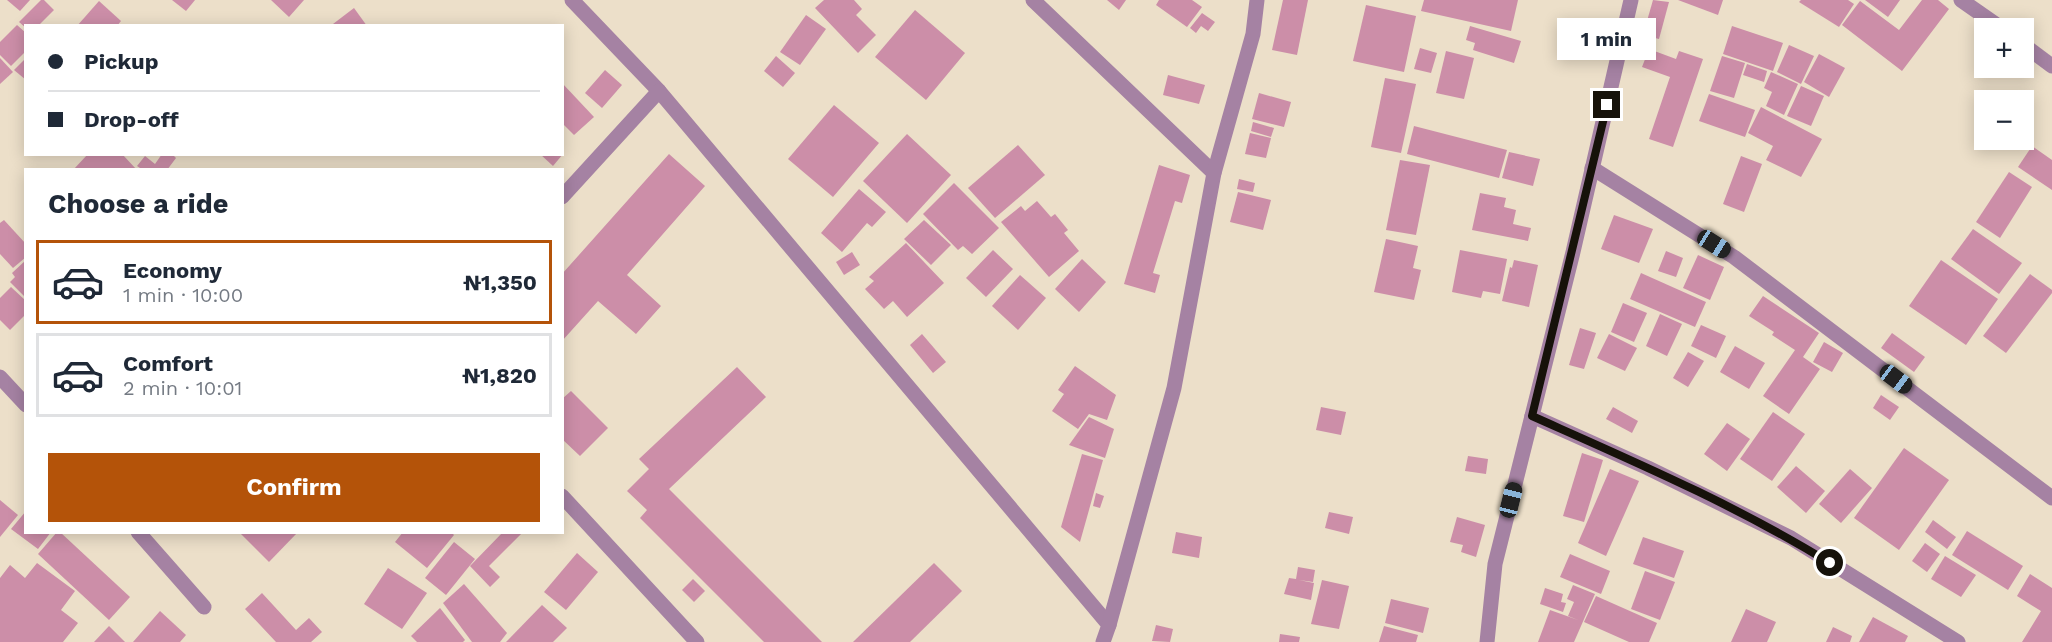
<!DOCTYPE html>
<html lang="en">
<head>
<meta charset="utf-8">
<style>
	body { margin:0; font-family:"Work Sans",sans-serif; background:#f2f2f3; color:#1f2937; height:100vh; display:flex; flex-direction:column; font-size:22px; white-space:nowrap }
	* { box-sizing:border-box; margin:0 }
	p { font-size:20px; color:#747a83 }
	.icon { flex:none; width:33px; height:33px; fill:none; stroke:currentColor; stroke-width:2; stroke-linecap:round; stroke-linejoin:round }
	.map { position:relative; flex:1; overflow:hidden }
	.side { position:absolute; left:24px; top:168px; width:540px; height:366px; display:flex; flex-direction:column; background:#fff; border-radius:0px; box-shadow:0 3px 15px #0003 }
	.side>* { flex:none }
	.banner { position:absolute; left:24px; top:24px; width:540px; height:132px; border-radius:0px; box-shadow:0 3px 15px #0003; display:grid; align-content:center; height:132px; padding:0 24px; background:#fff }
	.buttons { position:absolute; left:1974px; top:18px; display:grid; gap:12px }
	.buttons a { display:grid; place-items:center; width:60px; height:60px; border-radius:0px; background:#fff; box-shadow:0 3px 15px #0003; font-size:30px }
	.end { position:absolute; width:27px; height:27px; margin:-14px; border:8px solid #16120a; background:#fff; box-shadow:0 0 0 3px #fff }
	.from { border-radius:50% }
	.bubble { position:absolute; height:42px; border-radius:0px; background:#fff; box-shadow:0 3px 15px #0003; font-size:20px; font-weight:700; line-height:42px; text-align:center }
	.car { position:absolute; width:18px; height:36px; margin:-18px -9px; border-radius:8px; box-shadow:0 0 4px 2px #0007; background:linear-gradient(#222 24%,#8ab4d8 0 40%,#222 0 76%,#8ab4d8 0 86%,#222 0) }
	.banner b { display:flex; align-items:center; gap:21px; height:57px; font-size:22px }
	.banner b+b { border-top:2px solid #e0e1e3 }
	.banner i { width:15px; height:15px; background:#1f2937 }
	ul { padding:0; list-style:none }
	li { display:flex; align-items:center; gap:18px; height:84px; margin:0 12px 9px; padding:0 12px; border:3px solid #e0e1e3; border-radius:0px }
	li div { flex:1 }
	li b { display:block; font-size:22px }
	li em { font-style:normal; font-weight:700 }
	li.selected { border-color:#b45309 }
	li>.icon { width:54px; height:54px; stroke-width:1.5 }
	h2 { padding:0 24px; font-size:27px; line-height:72px }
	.primary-button { display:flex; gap:12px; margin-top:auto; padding:12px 24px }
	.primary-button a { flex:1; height:69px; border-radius:0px; background:#b45309; color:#fff; font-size:24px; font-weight:700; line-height:69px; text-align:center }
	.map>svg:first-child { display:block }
</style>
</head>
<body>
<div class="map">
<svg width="2052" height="642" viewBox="0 0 2052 642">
	<rect width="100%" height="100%" fill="#ecdfc9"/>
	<g fill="#cc8ea8">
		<path d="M7,0H30L20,11Z"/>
		<path d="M41,0H44L54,10L38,26H26V28L19,22Z"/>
		<path d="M172,0H195L186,11Z"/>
		<path d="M271,0H304L289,17Z"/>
		<path d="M824,0H854L862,9L856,15L876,35L858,53L815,8Z"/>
		<path d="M1107,0H1126L1119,10Z"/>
		<path d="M1159,0H1192L1202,7L1187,27L1156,5Z"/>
		<path d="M1283,0H1308L1297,55L1272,50Z"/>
		<path d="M1424,0H1518L1511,31L1421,11Z"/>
		<path d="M1653,0L1669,2L1659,39L1643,35Z"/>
		<path d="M1678,0H1723L1718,15Z"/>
		<path d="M1801,0H1848L1854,4L1839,27L1799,2Z"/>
		<path d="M1865,0H1900L1888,17Z"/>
		<path d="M1922,0H1938L1949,9L1902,71L1842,25L1860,1L1899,30Z"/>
		<path d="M99,1L121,21L117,26H77Z"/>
		<path d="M1366,5L1416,16L1404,72L1353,61Z"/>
		<path d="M354,8L367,26H335L333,24Z"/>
		<path d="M915,10L965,53L926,100L875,57Z"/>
		<path d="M1202,13L1215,22L1208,31L1201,26L1196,33L1190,28Z"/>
		<path d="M806,15L826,29L800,65L780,52Z"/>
		<path d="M17,25L26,33V51L11,66L0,55V42Z"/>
		<path d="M1470,26L1521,41L1514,63L1473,50L1475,43L1466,40Z"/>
		<path d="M1732,26L1783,43L1773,71L1723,54Z"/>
		<path d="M1789,45L1814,56L1801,84L1777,72Z"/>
		<path d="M1420,48L1437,53L1431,73L1414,69Z"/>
		<path d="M1649,49L1676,59L1679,51L1703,59L1673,147L1649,139L1670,77L1642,67Z"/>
		<path d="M1446,51L1474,58L1464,99L1436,93Z"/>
		<path d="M1819,54L1845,68L1829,97L1804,82Z"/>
		<path d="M776,56L795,73L783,87L764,71Z"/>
		<path d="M1722,56L1745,63L1734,98L1710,91Z"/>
		<path d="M0,58L13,72L0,84Z"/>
		<path d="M26,58V80L14,70Z"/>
		<path d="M1747,64L1767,71L1764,82L1743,75Z"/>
		<path d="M605,70L622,85L602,108L585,93Z"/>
		<path d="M1771,72L1798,84L1784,115L1766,106L1772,92L1764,88Z"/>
		<path d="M1168,75L1205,85L1199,104L1163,95Z"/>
		<path d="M1385,78L1416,84L1401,153L1371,147Z"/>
		<path d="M562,83L594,117L574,135L562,123Z"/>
		<path d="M1801,86L1824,96L1811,126L1787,116Z"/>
		<path d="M1259,93L1291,102L1284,127L1252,119Z"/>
		<path d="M1709,94L1755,110L1745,137L1699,121Z"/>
		<path d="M834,105L879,143L833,197L788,159Z"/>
		<path d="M1761,107L1822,139L1801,177L1766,160L1773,146L1748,133Z"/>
		<path d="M1253,122L1274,128L1271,137L1251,131Z"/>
		<path d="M1414,126L1507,150L1499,178L1407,154Z"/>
		<path d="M1250,133L1271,138L1266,158L1245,154Z"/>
		<path d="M907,134L951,175L907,223L863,181Z"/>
		<path d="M1018,145L1045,175L995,218L968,188Z"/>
		<path d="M2032,146L2052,160V190L2018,167Z"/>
		<path d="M1509,152L1540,159L1533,186L1502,178Z"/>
		<path d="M88,154H122L137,170H73Z"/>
		<path d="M162,154H172L176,158L167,170H143L137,166L145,156L155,164Z"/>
		<path d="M540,154H563L553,166Z"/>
		<path d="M669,154L705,186L627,275L661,306L636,334L598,301L562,341V274Z"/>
		<path d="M1741,156L1762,164L1744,212L1723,204Z"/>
		<path d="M1400,160L1430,165L1416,235L1386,230Z"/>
		<path d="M1159,165L1190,175L1182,203L1175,201L1153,273L1160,275L1155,293L1124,284Z"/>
		<path d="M2009,172L2032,187L2000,238L1976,222Z"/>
		<path d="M1239,179L1255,183L1253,192L1237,189Z"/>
		<path d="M954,183L999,228L972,254L963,246L958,250L923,214Z"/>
		<path d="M859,189L886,212L872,227L867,223L842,252L821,233Z"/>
		<path d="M1238,192L1271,200L1263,230L1230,222Z"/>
		<path d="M1480,193L1506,198L1504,207L1516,210L1513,224L1531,228L1528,241L1472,230Z"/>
		<path d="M1037,201L1051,217L1055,214L1068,230L1064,233L1079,251L1049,277L1001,222L1021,206L1025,211Z"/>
		<path d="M1614,215L1653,229L1639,263L1601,249Z"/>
		<path d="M4,220L26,244V257L13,268L0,254V223Z"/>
		<path d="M924,220L951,245L931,265L904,239Z"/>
		<path d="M1973,229L2022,263L1999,294L1951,259Z"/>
		<path d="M1386,239L1418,246L1413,268L1421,270L1414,300L1374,292Z"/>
		<path d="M906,243L944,283L907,317L893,301L884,309L865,289L874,281L869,277Z"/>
		<path d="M993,250L1013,269L986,297L966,278Z"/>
		<path d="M1460,250L1507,259L1500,294L1483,291L1481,298L1452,292Z"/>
		<path d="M1666,251L1683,258L1676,277L1658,271Z"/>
		<path d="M852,252L860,265L844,275L836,262Z"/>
		<path d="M1698,255L1724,267L1710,300L1683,288Z"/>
		<path d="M1082,259L1106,282L1079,312L1055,289Z"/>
		<path d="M26,260V298L10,282L15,277L12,273Z"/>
		<path d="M1514,260L1538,265L1529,307L1502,301L1510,267L1512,268Z"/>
		<path d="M1941,260L1998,299L1966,345L1909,306Z"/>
		<path d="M1641,273L1706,302L1695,327L1630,299Z"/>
		<path d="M2030,274L2052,290V293L2006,353L1983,336Z"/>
		<path d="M1020,275L1046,298L1018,330L992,306Z"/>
		<path d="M11,287L26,301V314L10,330L0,320V298Z"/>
		<path d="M1763,296L1819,333L1803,357L1820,369L1789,414L1763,396L1795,350L1772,335L1774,332L1749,316Z"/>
		<path d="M1623,303L1647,313L1634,342L1611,332Z"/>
		<path d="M1660,314L1682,324L1667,356L1646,346Z"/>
		<path d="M1701,325L1726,336L1716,358L1691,346Z"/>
		<path d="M1580,328L1596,333L1584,369L1569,365Z"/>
		<path d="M1892,333L1925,357L1914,372L1881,348Z"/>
		<path d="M922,334L946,362L933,373L910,345Z"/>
		<path d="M1609,334L1637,348L1625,371L1597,358Z"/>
		<path d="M1824,342L1843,353L1832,372L1813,362Z"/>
		<path d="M1735,346L1765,363L1749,389L1720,372Z"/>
		<path d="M1688,352L1704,361L1688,387L1673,378Z"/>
		<path d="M1075,366L1116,395L1107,420L1089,414L1078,429L1052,411L1064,394L1058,390Z"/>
		<path d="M737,367L766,397L669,489L822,642H764L640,518L647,510L627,491L649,469L639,459Z"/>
		<path d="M571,391L608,428L580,456L562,439V399Z"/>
		<path d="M1881,395L1899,407L1890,420L1873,408Z"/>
		<path d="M1321,407L1346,412L1341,435L1316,430Z"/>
		<path d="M1613,407L1638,421L1632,433L1606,419Z"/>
		<path d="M1773,412L1805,434L1772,481L1740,459Z"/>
		<path d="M1089,417L1114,429L1105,458L1069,445Z"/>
		<path d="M1727,423L1750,439L1727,471L1704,454Z"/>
		<path d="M1904,448L1949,480L1899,550L1854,518Z"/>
		<path d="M1582,453L1603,460L1584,522L1563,516Z"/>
		<path d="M1082,454L1103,460L1080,542L1061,527Z"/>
		<path d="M1468,456L1488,459L1486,474L1465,471Z"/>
		<path d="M1796,466L1825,491L1806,513L1777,487Z"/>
		<path d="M1610,469L1639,481L1606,556L1578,543Z"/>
		<path d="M1850,469L1872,488L1841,523L1819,504Z"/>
		<path d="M1096,493L1104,496L1100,508L1093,506Z"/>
		<path d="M0,500L18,515L0,537Z"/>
		<path d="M26,511V532H51L38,549L11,529Z"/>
		<path d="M1329,512L1353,517L1349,534L1325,528Z"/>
		<path d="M1457,517L1485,525L1476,557L1461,552L1463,545L1450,542Z"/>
		<path d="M1933,520L1956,537L1947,549L1925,532Z"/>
		<path d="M1967,531L2023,566L2008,590L1952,555Z"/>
		<path d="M57,532H60L130,597L109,620L38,554Z"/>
		<path d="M239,532H298L269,562Z"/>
		<path d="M403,532H451L454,535L427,568L395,542Z"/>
		<path d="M503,532H523L489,566L500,577L490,587L470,566Z"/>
		<path d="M1176,532L1202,537L1199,558L1172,553Z"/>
		<path d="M1643,537L1684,551L1674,578L1633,564Z"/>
		<path d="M454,542L475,559L446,595L425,578Z"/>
		<path d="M1925,543L1940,554L1927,572L1912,561Z"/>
		<path d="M577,553L598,572L566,610L544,592Z"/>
		<path d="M1570,554L1610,571L1601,594L1560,577Z"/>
		<path d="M1945,556L1976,575L1961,597L1931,579Z"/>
		<path d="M37,563L75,591L61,610L78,623L63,642H0V578L10,565L25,578Z"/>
		<path d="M934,563L962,591L910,642H853Z"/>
		<path d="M1298,567L1315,570L1313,582L1299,580L1314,583L1311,600L1284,594L1289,578L1296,579Z"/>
		<path d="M388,568L427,593L402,629L364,604Z"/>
		<path d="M1645,571L1675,582L1660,620L1631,609Z"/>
		<path d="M2030,574L2052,588V642H2022L2041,611L2017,596Z"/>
		<path d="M693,579L705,591L694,602L682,590Z"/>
		<path d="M1322,580L1349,586L1339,629L1311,624Z"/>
		<path d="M464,584L507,633L500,642H472L443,603Z"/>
		<path d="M1573,585L1595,594L1574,642H1538L1550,610L1578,620L1568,616L1574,602L1567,599Z"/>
		<path d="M1545,588L1563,594L1561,602L1566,603L1563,612L1540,604Z"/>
		<path d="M262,593L296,630L309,618L322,632L311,642H276L245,609Z"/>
		<path d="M1596,596L1657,623L1649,642H1629L1584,622Z"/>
		<path d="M1391,599L1429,608L1423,633L1385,623Z"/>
		<path d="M542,605L567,628L553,642H506Z"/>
		<path d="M440,608L465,640L463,642H417L411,636Z"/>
		<path d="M1746,609L1776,622L1767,642H1731Z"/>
		<path d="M160,611L186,635L180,642H133Z"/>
		<path d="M1873,617L1908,636L1905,642H1859Z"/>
		<path d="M1156,625L1173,629L1170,642L1152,641Z"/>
		<path d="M109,626L125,642H94Z"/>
		<path d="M1384,626L1418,635L1416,642H1379Z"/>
		<path d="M1833,627L1852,636L1850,642H1826Z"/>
		<path d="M1280,634L1300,637L1299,642H1279Z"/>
	</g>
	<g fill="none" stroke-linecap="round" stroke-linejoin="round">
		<g stroke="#a582a3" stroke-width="15">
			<path d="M572,0L659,91L1109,625L1103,642"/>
			<path d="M1033,0L1214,173"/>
			<path d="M1961,0L2001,28"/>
			<path d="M2024,45L2052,66"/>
			<path d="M1592,168L1734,257L2052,498"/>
			<path d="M562,197L659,91"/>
			<path d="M0,377L26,405"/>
			<path d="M1532,416L1648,468L1791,538L1958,642"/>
			<path d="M562,496L697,642"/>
			<path d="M138,532L204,607"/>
			<path d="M1109,625L1174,388L1214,173L1253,34L1257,0"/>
			<path d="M1487,642L1495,564L1573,252L1631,0"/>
		</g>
	</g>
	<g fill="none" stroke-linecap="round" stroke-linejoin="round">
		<path stroke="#16120a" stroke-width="8" d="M1607,105L1532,416C1633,461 1736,505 1830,563"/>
	</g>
</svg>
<div class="buttons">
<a>+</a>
<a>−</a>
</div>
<i class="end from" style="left:1830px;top:563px"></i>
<i class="end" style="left:1607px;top:105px"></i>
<div class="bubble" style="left:1557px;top:18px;width:99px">1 min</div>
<i class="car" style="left:1714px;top:244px;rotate:122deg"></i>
<i class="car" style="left:1896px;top:379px;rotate:127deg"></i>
<i class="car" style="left:1511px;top:500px;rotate:14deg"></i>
<div class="banner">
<b><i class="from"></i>Pickup</b>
<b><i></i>Drop-off</b>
</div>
<section class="side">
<h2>Choose a ride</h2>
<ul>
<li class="selected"><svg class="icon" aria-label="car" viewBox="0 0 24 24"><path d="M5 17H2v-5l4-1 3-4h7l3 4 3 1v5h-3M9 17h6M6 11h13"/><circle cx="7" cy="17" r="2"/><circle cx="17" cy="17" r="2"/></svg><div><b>Economy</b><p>1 min · 10:00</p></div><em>₦1,350</em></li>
<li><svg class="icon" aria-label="car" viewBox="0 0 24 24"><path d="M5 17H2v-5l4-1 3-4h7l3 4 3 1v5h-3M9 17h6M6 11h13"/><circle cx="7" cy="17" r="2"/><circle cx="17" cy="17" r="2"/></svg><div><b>Comfort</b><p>2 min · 10:01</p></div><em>₦1,820</em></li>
</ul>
<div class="primary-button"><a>Confirm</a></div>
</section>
</div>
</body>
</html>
